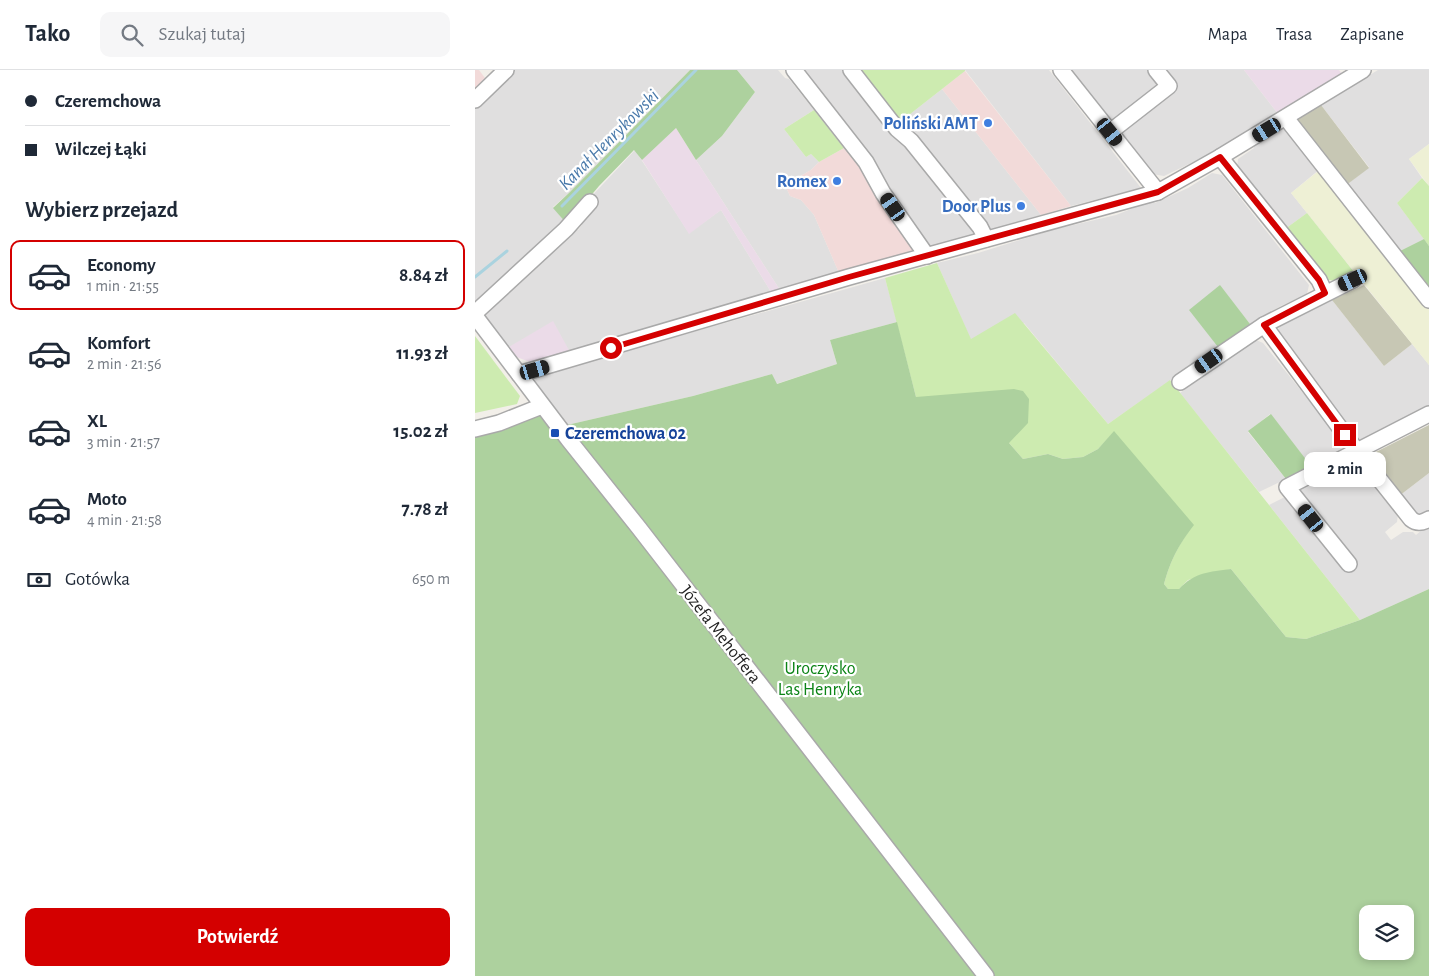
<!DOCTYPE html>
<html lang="pl">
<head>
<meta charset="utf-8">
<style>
	body { margin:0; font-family:"Alegreya Sans",sans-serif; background:#f6f6f7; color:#1f2937; height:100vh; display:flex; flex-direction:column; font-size:19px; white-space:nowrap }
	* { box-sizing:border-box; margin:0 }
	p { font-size:16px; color:#747a83 }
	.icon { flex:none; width:28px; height:28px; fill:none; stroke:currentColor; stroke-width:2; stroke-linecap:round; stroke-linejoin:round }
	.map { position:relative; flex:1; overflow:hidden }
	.sheet { display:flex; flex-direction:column; background:#fff; width:475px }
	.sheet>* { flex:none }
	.guide { display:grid; align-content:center; height:110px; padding:0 25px; background:#fff }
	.controls { position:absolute; left:884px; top:835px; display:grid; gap:10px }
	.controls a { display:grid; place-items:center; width:55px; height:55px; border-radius:10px; background:#fff; box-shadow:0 2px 8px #0003; font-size:25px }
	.end { position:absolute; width:22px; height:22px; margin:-11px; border:6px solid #d40000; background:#fff; box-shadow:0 0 0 2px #fff }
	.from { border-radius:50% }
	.bubble { position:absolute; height:35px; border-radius:10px; background:#fff; box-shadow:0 2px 8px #0003; font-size:16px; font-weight:700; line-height:35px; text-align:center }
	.car { position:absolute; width:15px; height:30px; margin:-15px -8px; border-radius:6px; box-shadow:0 0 4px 1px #0007; background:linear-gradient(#222 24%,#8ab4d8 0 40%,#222 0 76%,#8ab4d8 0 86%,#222 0) }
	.guide b { display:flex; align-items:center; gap:18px; height:48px; font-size:19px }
	.guide b+b { border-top:1px solid #e0e1e3 }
	.guide i { width:12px; height:12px; background:#1f2937 }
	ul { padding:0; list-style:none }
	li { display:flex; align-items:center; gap:15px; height:70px; margin:0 10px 8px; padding:0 15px; border:2px solid transparent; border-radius:10px }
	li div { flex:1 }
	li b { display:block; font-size:19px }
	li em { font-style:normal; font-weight:700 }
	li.current { border-color:#d40000 }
	li>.icon { width:45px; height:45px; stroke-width:1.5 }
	h2 { padding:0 25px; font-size:22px; line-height:60px }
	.pay { display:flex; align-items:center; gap:12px; height:55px; padding:0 25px; font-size:19px }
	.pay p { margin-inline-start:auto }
	.button { display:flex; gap:10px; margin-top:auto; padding:10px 25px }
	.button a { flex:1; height:58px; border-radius:10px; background:#d40000; color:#fff; font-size:20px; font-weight:700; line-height:58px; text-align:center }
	header { display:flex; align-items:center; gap:30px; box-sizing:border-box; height:70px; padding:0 25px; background:#fff; border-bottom:1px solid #e0e1e3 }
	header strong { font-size:24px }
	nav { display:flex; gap:28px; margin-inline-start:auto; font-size:18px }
	.search { width:350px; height:45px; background:#f6f6f7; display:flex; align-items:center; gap:12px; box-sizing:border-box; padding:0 18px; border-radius:10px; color:#747a83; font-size:19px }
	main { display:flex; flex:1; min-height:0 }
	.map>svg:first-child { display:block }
</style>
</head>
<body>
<header>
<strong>Tako</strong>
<div class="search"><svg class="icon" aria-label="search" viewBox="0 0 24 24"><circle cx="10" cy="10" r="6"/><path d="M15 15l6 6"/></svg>Szukaj tutaj</div>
<nav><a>Mapa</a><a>Trasa</a><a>Zapisane</a></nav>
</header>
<main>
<section class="sheet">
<div class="guide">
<b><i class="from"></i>Czeremchowa</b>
<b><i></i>Wilczej Łąki</b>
</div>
<h2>Wybierz przejazd</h2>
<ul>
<li class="current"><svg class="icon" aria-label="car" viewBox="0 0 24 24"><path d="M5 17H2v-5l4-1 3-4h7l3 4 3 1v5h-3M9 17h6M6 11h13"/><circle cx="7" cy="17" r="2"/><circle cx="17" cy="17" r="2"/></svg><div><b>Economy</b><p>1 min · 21:55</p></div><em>8.84 zł</em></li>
<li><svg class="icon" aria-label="car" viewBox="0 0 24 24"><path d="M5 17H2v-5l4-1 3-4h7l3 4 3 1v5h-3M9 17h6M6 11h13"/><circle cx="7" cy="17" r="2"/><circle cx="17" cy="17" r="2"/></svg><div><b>Komfort</b><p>2 min · 21:56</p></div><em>11.93 zł</em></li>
<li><svg class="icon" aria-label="car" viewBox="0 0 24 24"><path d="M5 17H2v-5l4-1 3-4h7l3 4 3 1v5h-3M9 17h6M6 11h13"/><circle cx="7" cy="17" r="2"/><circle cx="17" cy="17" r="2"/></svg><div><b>XL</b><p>3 min · 21:57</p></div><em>15.02 zł</em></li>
<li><svg class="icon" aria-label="car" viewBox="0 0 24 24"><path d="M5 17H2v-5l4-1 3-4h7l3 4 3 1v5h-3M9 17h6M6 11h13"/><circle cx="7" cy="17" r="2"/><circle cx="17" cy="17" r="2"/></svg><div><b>Moto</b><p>4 min · 21:58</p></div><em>7.78 zł</em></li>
</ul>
<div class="pay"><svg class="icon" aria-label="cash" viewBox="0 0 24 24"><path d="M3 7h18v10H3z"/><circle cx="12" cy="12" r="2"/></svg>Gotówka<p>650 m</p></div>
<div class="button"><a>Potwierdź</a></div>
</section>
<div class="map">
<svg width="954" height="906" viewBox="0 0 954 906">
	<rect width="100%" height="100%" fill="#f2efe9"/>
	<g fill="#e0dfdf">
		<path d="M37,0H215L95,122L78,137L92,154L0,237V38Z"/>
		<path d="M262,0H303L310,8L314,9L339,40L309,59L331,87L336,84L344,92L336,100L310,115L315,126L326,130L339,145L364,203L305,220L221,90L247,66L280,22Z"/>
		<path d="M325,0H369L425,52L467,19L566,145L452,178Z"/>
		<path d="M490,0H574L666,118L596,136Z"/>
		<path d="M595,0H769L804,45L739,82L689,106L677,104Z"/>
		<path d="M903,0H954V74L934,89L947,108L922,133L949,169L923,182L870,116L894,97L846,35Z"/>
		<path d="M811,56L845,99L816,123L832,143L810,159L762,98L763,89L779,78L778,76Z"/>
		<path d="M160,80L214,163L246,140L296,222L95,282L32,278L5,244L96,159L103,160L107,155L105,149L113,130Z"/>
		<path d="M737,103L747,105L834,215L832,224L806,236L775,254L744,215L743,277L633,354L549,253L496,270L462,193L503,183L577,160L641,145L676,131L680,133L713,118Z"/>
		<path d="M410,208L422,252L355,270L362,294L301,314L297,304L218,326L92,355L85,344L58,314L62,306Z"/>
		<path d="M857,230L909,296L937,274L954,295V336L889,370L876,367L802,269L804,256Z"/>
		<path d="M779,269L788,273L868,373L866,381L836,396L795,344L773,362L811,409L784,422L705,323Z"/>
		<path d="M875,394L884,395L923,444L922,452L910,462L916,470L928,462H938L941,465L954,454V519L885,550L794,435Z"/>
		<path d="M954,403V440L947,445L936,444L924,426Z"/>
	</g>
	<g fill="#f2dad9">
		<path d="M0,0H4L10,8L0,18Z"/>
		<path d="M490,1L596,136L566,145L467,19Z"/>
		<path d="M369,78L384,90L443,181L364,203L339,145L326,130L315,126L310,115L336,100L344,92Z"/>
	</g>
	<g fill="#ebdbe8">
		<path d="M769,0H864L867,4L804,45Z"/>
		<path d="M201,58L221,90L305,220L296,222L246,140L214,164L167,90Z"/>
		<path d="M78,251L95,282L55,292L39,286L32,278Z"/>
	</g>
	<g fill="#c7c7b4">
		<path d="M846,35L894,98L870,116L818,52Z"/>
		<path d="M889,215L937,274L909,296L857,230Z"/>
		<path d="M954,355V403L924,426L895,391L899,383Z"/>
	</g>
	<g fill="#eef0d5">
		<path d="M954,74V116L934,89Z"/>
		<path d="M846,99L954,236V295L816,123Z"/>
	</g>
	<g fill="#cdebb0">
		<path d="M385,0H490V1L425,52Z"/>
		<path d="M339,40L369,78L344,92L336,84L331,87L309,59Z"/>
		<path d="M947,108L954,116V176L922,133Z"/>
		<path d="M832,143L879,202L859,211L850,209L810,159Z"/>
		<path d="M462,193L496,269L540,243L633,354L695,310L885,550L831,569L811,567L756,499L713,510L704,519H693L689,514C696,489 703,476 718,455L639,362L623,379L608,387L588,389L573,384L548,389L534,373L441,327L410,208Z"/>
		<path d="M0,266L45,326L42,334L0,343Z"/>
	</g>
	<g fill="#add19e" fill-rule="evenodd">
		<path d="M215,0H262L280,22L247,66L221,90L201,58L167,90L159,80L124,116L92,154L78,138L95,122Z"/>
		<path d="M949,169L954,176V222L923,182Z"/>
		<path d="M745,215L775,254L743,277L714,240Z"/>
		<path d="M422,252L441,327L539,319L548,321L554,329L553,353L534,373L548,389L573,384L588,389L608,387L623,379L639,361L719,455C703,476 696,489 689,514L693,519H704C720,502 734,502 756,499L811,567L831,569L885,550L954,519V906H0V365L64,344L85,370L92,355L218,326L297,304L302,314L362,294L355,270ZM892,844H930V881H892Z"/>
		<path d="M796,344L836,396L811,409L773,361Z"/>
	</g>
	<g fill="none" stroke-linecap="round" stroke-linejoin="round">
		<g stroke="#aad3df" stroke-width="3">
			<path d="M87,136L221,0"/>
			<path d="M0,207L32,181"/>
		</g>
		<g stroke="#a9a9a9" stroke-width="18">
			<g id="minor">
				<path d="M319,0L391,92L408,123L452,186"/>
				<path d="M376,0L422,59L436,71L505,157L511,169"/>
				<path d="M586,0L683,122"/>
				<path d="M0,30L31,0"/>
				<path d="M811,48L954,230"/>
				<path d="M635,62L694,16L681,0"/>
				<path d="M745,87L844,210L850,223"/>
				<path d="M0,243L91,159L115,132"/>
				<path d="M0,246L93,369L164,458L511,906"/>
				<path d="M789,255L882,381L936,449C942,454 947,453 954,449"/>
				<path d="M44,304L374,207L683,122L745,87L888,0"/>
				<path d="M705,312L789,255L878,210"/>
				<path d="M0,359L24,353L67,336"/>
				<path d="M874,494L812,417L954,344"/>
			</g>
		</g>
		<use href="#minor" stroke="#fff" stroke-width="15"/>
	</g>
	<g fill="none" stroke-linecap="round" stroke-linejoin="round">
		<path stroke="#d40000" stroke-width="6" d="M136,278L374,207L683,122L745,87L844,210L850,223L789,255L870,365"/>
	</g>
	<g fill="#3f7fe0" stroke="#fff" stroke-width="2">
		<circle cx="513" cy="53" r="5"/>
		<circle cx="362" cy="111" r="5"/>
		<circle cx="546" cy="136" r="5"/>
	</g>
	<rect fill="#1a4fb4" stroke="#fff" stroke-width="2" x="75" y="358" width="10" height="10" rx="2.5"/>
	<g text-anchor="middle" stroke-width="4.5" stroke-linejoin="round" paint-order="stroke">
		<g font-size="18" font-weight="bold" fill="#366cbe" stroke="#fff" text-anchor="end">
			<text x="503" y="59">Poliński AMT</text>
			<text x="352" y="117">Romex</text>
			<text x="536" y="142">Door Plus</text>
		</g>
		<g font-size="18" font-weight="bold" fill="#164399" stroke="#fff" text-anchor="start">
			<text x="90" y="369">Czeremchowa 02</text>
		</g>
		<g font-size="18" fill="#222" stroke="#fff">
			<text transform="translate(246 564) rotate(52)" y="6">Józefa Mehoffera</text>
		</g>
		<g font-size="18" fill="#0c8416" stroke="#fff">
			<text x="345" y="604">Uroczysko<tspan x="345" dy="21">Las Henryka</tspan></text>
		</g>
		<g font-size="19" font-style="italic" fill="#4a7aab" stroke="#fff">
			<text transform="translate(133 69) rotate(-45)" y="7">Kanał Henrykowski</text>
		</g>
	</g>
</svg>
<div class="controls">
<a><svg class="icon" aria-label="layers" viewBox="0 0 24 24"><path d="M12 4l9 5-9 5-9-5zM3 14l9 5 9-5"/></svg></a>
</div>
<i class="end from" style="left:136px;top:278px"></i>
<i class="end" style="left:870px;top:365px"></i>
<div class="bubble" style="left:829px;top:382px;width:82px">2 min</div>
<i class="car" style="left:792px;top:60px;rotate:239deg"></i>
<i class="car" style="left:635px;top:62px;rotate:141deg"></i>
<i class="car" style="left:418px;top:137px;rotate:325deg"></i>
<i class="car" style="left:878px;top:210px;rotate:245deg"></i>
<i class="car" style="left:734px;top:291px;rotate:235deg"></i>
<i class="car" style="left:60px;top:300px;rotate:74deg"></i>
<i class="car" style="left:836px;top:448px;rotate:322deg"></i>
</div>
</main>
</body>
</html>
